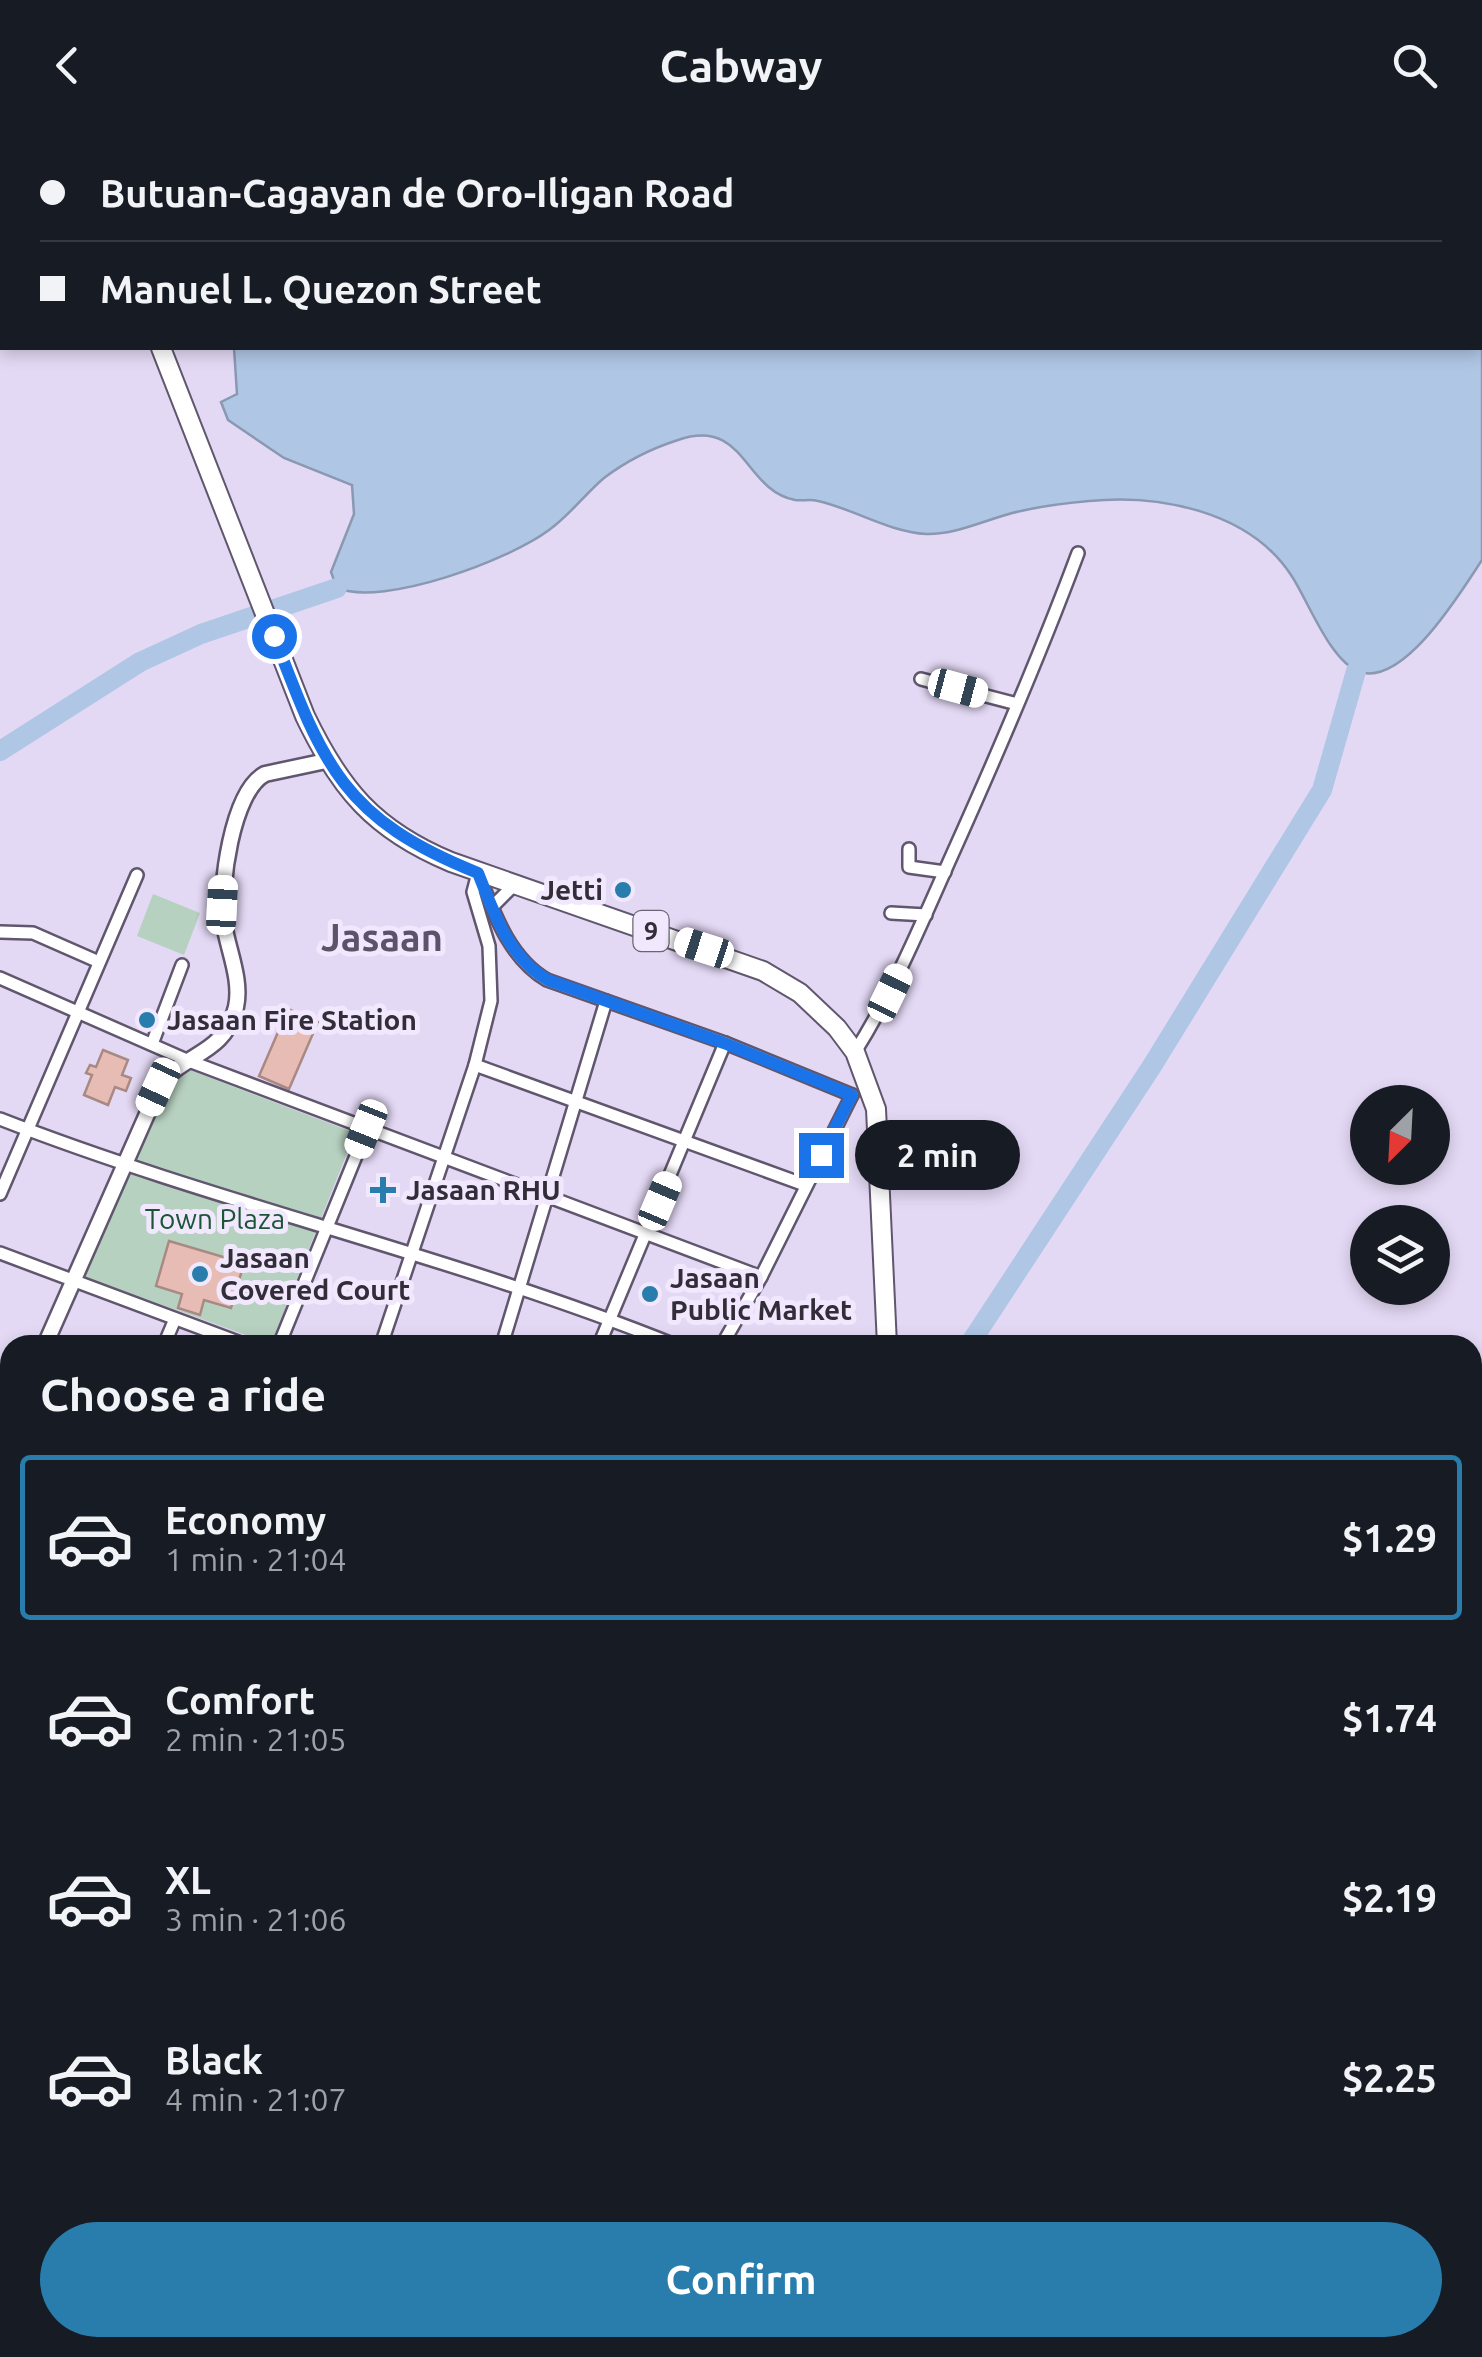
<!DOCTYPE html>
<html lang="en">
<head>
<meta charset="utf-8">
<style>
	body { margin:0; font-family:Ubuntu,sans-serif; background:#20242c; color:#f1f3f6; height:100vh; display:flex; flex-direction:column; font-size:38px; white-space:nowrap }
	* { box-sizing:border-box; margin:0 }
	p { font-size:32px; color:#9ea1a6 }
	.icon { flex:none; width:55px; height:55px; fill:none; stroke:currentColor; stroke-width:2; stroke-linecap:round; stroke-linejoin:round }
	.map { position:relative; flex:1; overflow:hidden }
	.side { position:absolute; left:0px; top:1205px; width:1482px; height:1022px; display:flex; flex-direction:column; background:#171b24; border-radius:30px 30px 0 0; box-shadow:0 5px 15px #0003 }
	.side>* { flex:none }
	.top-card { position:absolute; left:0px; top:0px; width:1482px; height:220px; box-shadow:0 5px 15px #0003; display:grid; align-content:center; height:220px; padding:0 40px; background:#171b24 }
	.needle { width:65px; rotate:204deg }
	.buttons { position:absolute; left:1350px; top:955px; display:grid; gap:20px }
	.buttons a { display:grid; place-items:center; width:100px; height:100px; border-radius:50%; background:#171b24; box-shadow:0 5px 15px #0003; font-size:50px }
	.end { position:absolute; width:45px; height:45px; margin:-22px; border:12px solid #1a73e8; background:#fff; box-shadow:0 0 0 5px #fff }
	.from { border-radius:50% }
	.bubble { position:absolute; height:70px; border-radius:35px; background:#171b24; box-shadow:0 5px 15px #0003; font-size:32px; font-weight:700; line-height:70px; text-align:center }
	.car { position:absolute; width:30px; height:60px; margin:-30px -15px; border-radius:12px; box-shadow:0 0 8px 2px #0007; background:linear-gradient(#fff 24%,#345 0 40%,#fff 0 76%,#345 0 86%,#fff 0) }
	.top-card b { display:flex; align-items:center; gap:35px; height:95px; font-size:38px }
	.top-card b+b { border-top:2px solid #363941 }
	.top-card i { width:25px; height:25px; background:#f1f3f6 }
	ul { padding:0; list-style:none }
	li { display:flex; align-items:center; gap:30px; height:165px; margin:0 20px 15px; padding:0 20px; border:5px solid transparent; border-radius:10px }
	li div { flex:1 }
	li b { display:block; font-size:38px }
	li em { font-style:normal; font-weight:700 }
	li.current { border-color:#287dad }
	li>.icon { width:90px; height:90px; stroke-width:1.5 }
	h2 { padding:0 40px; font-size:45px; line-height:120px }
	.button { display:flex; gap:20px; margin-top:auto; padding:20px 40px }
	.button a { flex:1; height:115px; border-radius:60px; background:#287dad; color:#fff; font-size:40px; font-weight:700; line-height:115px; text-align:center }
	header { display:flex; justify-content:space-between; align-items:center; height:130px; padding:0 40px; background:#171b24; font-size:45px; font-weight:700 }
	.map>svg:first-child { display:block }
</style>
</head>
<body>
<header><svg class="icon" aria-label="back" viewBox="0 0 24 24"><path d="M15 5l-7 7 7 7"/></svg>Cabway<svg class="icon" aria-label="search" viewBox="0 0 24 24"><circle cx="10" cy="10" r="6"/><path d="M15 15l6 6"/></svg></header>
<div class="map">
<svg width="1482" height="2227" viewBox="0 0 1482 2227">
	<rect width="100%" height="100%" fill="#e4d9f5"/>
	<g fill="#b7d1c0">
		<path d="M153,764L200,783L184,825L137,806Z"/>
		<path d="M190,940L355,1003L271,1214L82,1146L169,955Z"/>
	</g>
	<g fill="#b0c6e5" stroke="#8a98b1" stroke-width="2.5">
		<path d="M263,0H1482V430C1462,460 1405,556 1360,542C1330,532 1308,470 1291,445C1249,381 1159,364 1089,371C1066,373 1043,376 1021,381C991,387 958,405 926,404C889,402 854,379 818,371C811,369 803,371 795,370C743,360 746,287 678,310C653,318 625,332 604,348C585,364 570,385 549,400C509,430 384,477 337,458L331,442L354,384L352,355L284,328L228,290L221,272L237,264L234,218H1480V2Z"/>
		<path d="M482,2218H597L608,2227H509Z"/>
		<path d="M1170,2218H1276L1264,2227H1164Z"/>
	</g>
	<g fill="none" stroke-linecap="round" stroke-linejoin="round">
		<g stroke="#b0c6e5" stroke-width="20">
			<path d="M0,621L140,532L201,504L337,458"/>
			<path d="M969,1215L1152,936L1322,660L1356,541"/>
		</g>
	</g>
	<g fill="#e7bcb5" stroke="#a88983" stroke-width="2.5">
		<path d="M288,879L318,892L289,959L259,946Z"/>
		<path d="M103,920L128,930L122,945L131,948L126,961L115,957L108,975L84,965L92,945L86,943L90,935L96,937Z"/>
		<path d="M169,1111L244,1133L231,1178L204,1170L200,1185L178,1178L182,1164L156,1156Z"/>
	</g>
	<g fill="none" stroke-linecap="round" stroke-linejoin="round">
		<g stroke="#60566d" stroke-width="16">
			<g id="minor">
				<path d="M921,549L1017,574"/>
				<path d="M909,719V737L945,742"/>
				<path d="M478,743C494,783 509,828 547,850L725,913L852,965"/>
				<path d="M492,777L514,755"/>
				<path d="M891,783L926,785"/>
				<path d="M0,802L33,803L99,832"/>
				<path d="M0,848L189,931L761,1147"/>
				<path d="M152,914L182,835"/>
				<path d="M855,922C894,860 922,792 952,725C997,625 1040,525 1078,423"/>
				<path d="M475,935L805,1055"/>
				<path d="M0,989C221,1075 454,1126 675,1215"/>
				<path d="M0,1064L137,745"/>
				<path d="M0,1123L246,1215"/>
				<path d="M164,1215L175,1189"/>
				<path d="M279,1215L367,999"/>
				<path d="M381,1215L475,935L491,871L489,816L473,762L478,743"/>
				<path d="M502,1215L606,871"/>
				<path d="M599,1215L725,913"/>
				<path d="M722,1215L761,1147L852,965"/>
				<path d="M0,1456L10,1460"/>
				<path d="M0,1872L10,1852"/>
				<path d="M0,2038L10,2016"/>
				<path d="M1472,2184L1482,2197"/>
				<path d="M638,2218L649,2227"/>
				<path d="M844,2218L862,2227"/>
				<path d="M1403,2222L1408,2227"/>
				<path d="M870,2227L875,2218"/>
				<path d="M1086,2227L1090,2218"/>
			</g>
		</g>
		<g stroke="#60566d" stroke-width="19">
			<g id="tertiary">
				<path d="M45,1215L159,957C182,922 224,927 236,877C242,850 228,820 224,794C219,758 232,661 265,644L326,631"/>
				<path d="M0,1320L10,1296"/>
			</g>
		</g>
		<g stroke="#60566d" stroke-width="22">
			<g id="trunk">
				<path d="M75,0L76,2"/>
				<path d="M161,218L305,586C340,659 374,700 451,732L763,841L800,863L837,898L855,922L876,979L887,1215"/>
				<path d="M1134,2218L1144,2227"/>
			</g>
		</g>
		<use href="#minor" stroke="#fff" stroke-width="11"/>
		<use href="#tertiary" stroke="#fff" stroke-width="14"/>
		<use href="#trunk" stroke="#fff" stroke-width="18"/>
	</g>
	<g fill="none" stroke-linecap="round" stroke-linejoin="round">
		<path stroke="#1a73e8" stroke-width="12" d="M274,506C323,635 343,689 478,743C494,783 509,828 548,850L724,913L852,965L821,1025"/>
	</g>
	<g fill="#287dad" stroke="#f1e8fe" stroke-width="4">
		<circle cx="623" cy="760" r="10"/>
		<circle cx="147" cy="890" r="10"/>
		<path d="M378 1045h10v10h10v10h-10v10h-10v-10h-10v-10h10z"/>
		<circle cx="200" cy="1144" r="10"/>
		<circle cx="650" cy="1164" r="10"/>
	</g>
	<g text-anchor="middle" stroke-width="10" stroke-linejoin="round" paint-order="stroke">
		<rect fill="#f1e8fe" stroke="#6b6573" stroke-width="2.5" x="633.5" y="781" width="35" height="40" rx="8"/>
		<g font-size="25" font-weight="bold" fill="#322d38">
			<text x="651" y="810">9</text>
		</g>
		<g font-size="28" font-weight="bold" fill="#322d38" stroke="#f1e8fe" text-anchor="start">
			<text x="603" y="770" text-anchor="end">Jetti</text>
			<text x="167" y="900">Jasaan Fire Station</text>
			<text x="406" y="1070">Jasaan RHU</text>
			<text x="220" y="1138">Jasaan<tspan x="220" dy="32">Covered Court</tspan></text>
			<text x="670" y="1158">Jasaan<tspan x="670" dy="32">Public Market</tspan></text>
		</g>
		<g font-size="28" fill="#1b5536" stroke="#f1e8fe">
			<text x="215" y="1099">Town Plaza</text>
		</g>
		<g font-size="38" font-weight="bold" fill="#5c536a" stroke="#f1e8fe">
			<text x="382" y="821">Jasaan</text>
		</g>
	</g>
</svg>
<div class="buttons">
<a><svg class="needle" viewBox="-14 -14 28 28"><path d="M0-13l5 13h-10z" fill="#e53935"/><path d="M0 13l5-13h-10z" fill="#9ea1a6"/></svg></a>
<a><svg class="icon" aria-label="layers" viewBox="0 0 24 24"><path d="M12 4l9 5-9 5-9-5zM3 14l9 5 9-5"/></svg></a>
</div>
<i class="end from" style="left:274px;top:506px"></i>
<i class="end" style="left:821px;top:1025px"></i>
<div class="bubble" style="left:855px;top:990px;width:165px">2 min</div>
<i class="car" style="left:958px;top:558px;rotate:105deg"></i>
<i class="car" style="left:222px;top:775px;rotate:3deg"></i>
<i class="car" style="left:704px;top:818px;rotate:288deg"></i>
<i class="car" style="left:890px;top:863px;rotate:26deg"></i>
<i class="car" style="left:158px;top:957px;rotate:205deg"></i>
<i class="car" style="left:366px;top:999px;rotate:202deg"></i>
<i class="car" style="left:660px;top:1071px;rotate:23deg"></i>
<div class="top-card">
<b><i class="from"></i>Butuan-Cagayan de Oro-Iligan Road</b>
<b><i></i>Manuel L. Quezon Street</b>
</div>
<section class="side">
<h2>Choose a ride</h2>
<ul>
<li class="current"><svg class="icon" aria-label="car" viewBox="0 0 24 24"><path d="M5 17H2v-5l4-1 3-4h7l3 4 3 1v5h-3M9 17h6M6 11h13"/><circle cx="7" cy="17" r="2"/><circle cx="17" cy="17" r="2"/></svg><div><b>Economy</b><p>1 min · 21:04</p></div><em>$1.29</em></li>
<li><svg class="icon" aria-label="car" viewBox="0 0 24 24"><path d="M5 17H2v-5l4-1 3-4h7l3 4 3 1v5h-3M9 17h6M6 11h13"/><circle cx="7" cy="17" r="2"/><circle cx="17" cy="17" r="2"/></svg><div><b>Comfort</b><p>2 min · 21:05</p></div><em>$1.74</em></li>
<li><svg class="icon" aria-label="car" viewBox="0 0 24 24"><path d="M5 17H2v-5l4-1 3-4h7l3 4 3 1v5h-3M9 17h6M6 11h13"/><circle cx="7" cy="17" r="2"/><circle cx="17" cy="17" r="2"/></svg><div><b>XL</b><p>3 min · 21:06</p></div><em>$2.19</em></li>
<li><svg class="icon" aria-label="car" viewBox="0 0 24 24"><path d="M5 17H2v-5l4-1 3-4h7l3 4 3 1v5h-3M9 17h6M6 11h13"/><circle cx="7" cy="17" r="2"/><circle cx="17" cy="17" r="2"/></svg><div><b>Black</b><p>4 min · 21:07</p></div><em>$2.25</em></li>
</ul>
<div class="button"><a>Confirm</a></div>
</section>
</div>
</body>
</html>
